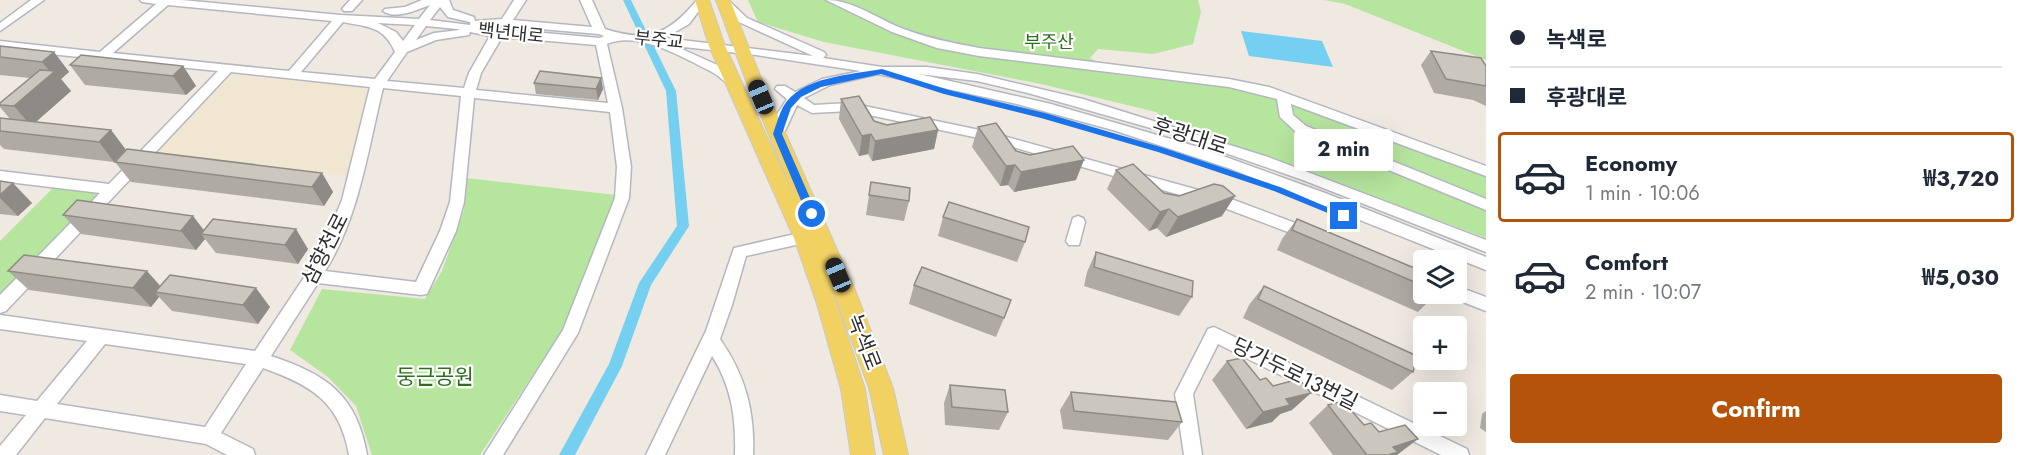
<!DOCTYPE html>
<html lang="en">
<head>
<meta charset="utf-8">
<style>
	body { margin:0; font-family:Jost,"Noto Sans KR",sans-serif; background:#f6f6f7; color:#1f2937; height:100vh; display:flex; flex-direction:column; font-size:22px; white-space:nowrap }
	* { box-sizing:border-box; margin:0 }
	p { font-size:20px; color:#747a83 }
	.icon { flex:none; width:33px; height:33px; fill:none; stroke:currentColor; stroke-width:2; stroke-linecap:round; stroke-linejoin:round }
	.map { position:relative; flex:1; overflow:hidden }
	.drawer { display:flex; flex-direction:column; background:#fff; width:540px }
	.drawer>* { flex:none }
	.banner { display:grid; align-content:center; height:132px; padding:0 24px; background:#fff }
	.buttons { position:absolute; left:1413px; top:250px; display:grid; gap:12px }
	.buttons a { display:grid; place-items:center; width:54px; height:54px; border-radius:6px; background:#fff; box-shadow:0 6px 24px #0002; font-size:30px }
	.end { position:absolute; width:27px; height:27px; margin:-14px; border:8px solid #1a73e8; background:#fff; box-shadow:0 0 0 3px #fff }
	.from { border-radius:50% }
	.bubble { position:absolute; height:42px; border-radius:6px; background:#fff; box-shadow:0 6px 24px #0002; font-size:20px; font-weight:700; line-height:42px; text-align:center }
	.car { position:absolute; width:18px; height:36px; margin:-18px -9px; border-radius:8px; box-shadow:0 0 4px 2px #0007; background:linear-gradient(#222 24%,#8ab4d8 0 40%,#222 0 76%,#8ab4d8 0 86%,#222 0) }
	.banner b { display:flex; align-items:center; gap:21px; height:57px; font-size:22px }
	.banner b+b { border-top:2px solid #e0e1e3 }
	.banner i { width:15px; height:15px; background:#1f2937 }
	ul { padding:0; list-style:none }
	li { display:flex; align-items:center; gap:18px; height:90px; margin:0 12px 9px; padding:0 12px; border:3px solid transparent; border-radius:6px }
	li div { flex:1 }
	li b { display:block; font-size:22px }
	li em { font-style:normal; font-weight:700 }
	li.active { border-color:#b45309 }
	li>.icon { width:54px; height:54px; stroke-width:1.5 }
	.primary-button { display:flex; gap:12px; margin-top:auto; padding:12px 24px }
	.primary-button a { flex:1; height:69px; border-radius:6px; background:#b45309; color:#fff; font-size:24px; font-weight:700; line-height:69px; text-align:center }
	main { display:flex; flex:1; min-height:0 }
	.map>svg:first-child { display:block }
</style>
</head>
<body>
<main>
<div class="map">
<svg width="1486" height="455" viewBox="0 0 1486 455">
	<rect width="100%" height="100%" fill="#efe9e1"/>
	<path fill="#f0e6d1" d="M233,75L366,87L368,91L347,176L153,153L227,77Z"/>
	<g fill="#b6e59e">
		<path d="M748,0H1198L1201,12L1193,44L1153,54L1098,49L1090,58L1118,75L1241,89L1266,96L1486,176V238L1165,120L1156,112L1041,84L824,42L758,22Z"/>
		<path d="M1324,0H1486V60L1345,4Z"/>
		<path d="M465,178L616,195L569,320L480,455H372L356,406L328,377L290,350L322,289L425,299L442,271L464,210Z"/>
		<path d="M55,186L98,190L102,193L0,298V241Z"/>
	</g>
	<path fill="#75cff0" d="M1241,31L1322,41L1333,67L1249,56Z"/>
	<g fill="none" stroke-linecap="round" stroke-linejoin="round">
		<path fill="#75cff0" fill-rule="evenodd" d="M623,0H631L676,91L689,226L651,285L622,366L575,455H559L609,364L639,283L677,226L666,91Z"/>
		<g stroke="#b4b7c1" stroke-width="3">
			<g id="minor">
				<path d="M31,0H44L0,31V23Z"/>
				<path d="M140,0H182L340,15L419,19L430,5C416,10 396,20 383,11L385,9L405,7L422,0H449L453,10L474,17L475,21L502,19L514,0H526L513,20L592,27L580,0H592L605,29C648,43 669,34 697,0H707L689,24L665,38L813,56L739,22L718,2L728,0L747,18L824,52L826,55L823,58L882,67H927L977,74L1083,99L1268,157L1486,240V252L1303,180L1168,133L1028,93L977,81L919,74L1051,104L1198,147L1325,193L1486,257V270L1231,169L1113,130L1017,104L878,74L830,85L804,98L814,105L850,103L989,132L1231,199L1314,230L1317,234L1314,238L1309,240L1222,207L988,140L850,111L812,113L797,105L784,133L777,137L770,133L778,113L787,99L775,89L777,86H785L795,92L822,79L861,71L756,55L675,46L724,68L738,81L732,85C724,83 720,76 712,72C684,58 638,30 607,44L622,108L631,167L629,198L578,333L503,455H484L563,330L615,198L617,167L610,112L474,98L464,202L456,231L427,294L421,295L318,283L271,356C326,374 357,395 367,455H349C340,402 311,385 263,368L221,433L253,449L255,455H227L206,444L45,418L16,455H0V446L26,415L0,411V395L37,401L87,341L0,329V315L255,351L319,255L342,200L370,87L231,72L6,311L0,313V295L100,193L0,181V171L109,184L218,71L0,49V41L100,52L156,4L142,2ZM168,5L332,21L289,71L113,53ZM440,7L448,17L470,22V25L430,20ZM343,22C368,27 384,26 395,52L375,79L301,72ZM378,23L415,25L403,41L396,32ZM494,25L599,34L604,36L600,38L479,27ZM426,26L457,29L460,30L434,33L416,40ZM470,32L490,36L469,73L464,88L387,81L407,52L436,40L469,35ZM502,37L596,45L608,103L476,90L481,73ZM383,88L461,96L450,202L440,231L416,282L325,271C359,218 368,149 383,88ZM105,344L246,364L205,427L57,404Z"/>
				<path d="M350,0H362L352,11H344L342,9Z"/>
				<path d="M826,0C853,0 876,18 901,28C927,38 952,43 979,48L1229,79L1269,87L1486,166V176L1291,104L1293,115L1306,126L1486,199V210L1296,132L1280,117L1277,99L1229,87L979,56L937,48L892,32Z"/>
				<path d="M1078,216L1083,218L1085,222L1079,245H1069L1066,241L1073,218Z"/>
				<path d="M804,232L809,234L812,238L809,242L746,256L732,305L720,339C745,375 755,411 753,455H735C736,419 732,387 712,356L665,455H646L706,331L734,248Z"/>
				<path d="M1456,286L1486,297V311L1450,297L1449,294H1456Z"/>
				<path d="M1214,327L1467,449L1469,455H1441L1218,344L1193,394L1202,455H1184L1175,394L1208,329Z"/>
			</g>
		</g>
		<g stroke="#c9c9c9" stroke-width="2">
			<path id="major" d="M695,0H709L725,46L798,204L745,78L716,0H730L761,78L857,295L893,388L908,455H884L869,388L825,268L865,389L875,455H851L841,389L817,304L794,238L709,46Z"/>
		</g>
		<use href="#minor" fill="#fff" fill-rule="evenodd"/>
		<use href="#major" fill="#f2d163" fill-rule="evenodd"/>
	</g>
	<g fill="#afaba4">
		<path d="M0,46L54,52L69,72L61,79L71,91L36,122L111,130L126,150L114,162L4,149L0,145V118L10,119L0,107V103L30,78L0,75Z"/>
		<path d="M1431,51L1486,66V106L1473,100L1434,93L1421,65Z"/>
		<path d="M70,65L183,66L196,86L186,95L85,85Z"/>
		<path d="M601,78L603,89L598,100L536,94L534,83Z"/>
		<path d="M841,99L874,121L887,125L938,130L934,149L872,161L868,154L859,156L839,119Z"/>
		<path d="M978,127L1016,151L1076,180L1014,192L1008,185L1000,186L972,147Z"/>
		<path d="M115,162L322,173L333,192L324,206L131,182Z"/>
		<path d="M1116,170L1164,193L1222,216L1166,237L1157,228L1149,231L1107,189Z"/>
		<path d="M0,181L32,203L18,216L0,214Z"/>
		<path d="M871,182L909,201L904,221L866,215Z"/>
		<path d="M63,215L193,216L204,230L308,249L298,264L216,253L205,239L196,250L81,234Z"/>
		<path d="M943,217L1025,242L1017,262L938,236Z"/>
		<path d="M1297,219L1424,272V294H1436L1418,312L1277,250L1282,239Z"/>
		<path d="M1096,252L1192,297L1179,316L1084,286L1087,272Z"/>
		<path d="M8,271L160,286L270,307L258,324L172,311L159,297L151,307L29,290Z"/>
		<path d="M914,285L1004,318L996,337L909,304Z"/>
		<path d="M1264,286L1413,372L1392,390L1243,318L1249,305Z"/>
		<path d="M1227,361L1260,380L1292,410L1280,414L1272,422L1246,429L1212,380Z"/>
		<path d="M950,385L1008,412L999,430L945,425L944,403Z"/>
		<path d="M1071,392L1182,422L1168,440L1063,429L1060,410Z"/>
		<path d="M1328,405L1364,425L1397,455H1333L1309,423Z"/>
		<path d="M1486,411V432L1480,428L1482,414Z"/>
	</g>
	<g fill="#8e8b86">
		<path d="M54,52L69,72L61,79L71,91L31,126L14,106L52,74L42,62Z"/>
		<path d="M183,66L196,86L186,95L173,76Z"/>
		<path d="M601,78L603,89L598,100L596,89Z"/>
		<path d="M111,130L126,150L114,162L99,142Z"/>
		<path d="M938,130L934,149L872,161L875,141Z"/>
		<path d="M871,134L868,154L859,156L862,136Z"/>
		<path d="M1084,160L1076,180L1014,192L1021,172Z"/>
		<path d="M1015,165L1008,185L1000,186L1006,166Z"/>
		<path d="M322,173L333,192L324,206L312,187Z"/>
		<path d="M13,183L32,203L18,216L0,198V195Z"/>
		<path d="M1235,196L1222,216L1166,237L1178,217Z"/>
		<path d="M1169,209L1157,228L1149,231L1160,212Z"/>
		<path d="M193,216L207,235L201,234L205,239L196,250L181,231Z"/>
		<path d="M296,229L308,249L298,264L285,245Z"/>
		<path d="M147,271L164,290L155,292L159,297L151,307L133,288Z"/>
		<path d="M256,288L270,307L258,324L243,305Z"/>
		<path d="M1311,393L1292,410L1280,414L1272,422L1246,429L1263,412L1286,399Z"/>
		<path d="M1418,439L1397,455H1382L1393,447Z"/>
	</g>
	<g fill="#cbc7bf" stroke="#8e8b86" stroke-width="1.5">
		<path d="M0,46L54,52L42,62L0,57Z"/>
		<path d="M1431,51L1481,58L1486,66V86L1446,79Z"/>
		<path d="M81,55L183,66L173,76L70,65Z"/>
		<path d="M40,70L55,71L14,106L0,105V103Z"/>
		<path d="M540,71L601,78L596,89L534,83Z"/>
		<path d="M859,96L874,121L887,125L930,117L938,130L875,141L871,134L862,136L841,99Z"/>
		<path d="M0,118L111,130L99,142L0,131Z"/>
		<path d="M996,123L1016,151L1030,155L1073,146L1084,160L1021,172L1015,165L1006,166L978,127Z"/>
		<path d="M127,149L322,173L312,187L115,162Z"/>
		<path d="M1133,164L1164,193L1179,196L1214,184L1223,186L1235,196L1178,217L1169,209L1160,212L1116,170Z"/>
		<path d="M0,181L13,183L0,195Z"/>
		<path d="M871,182L910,188L909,201L869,195Z"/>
		<path d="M77,200L193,216L181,231L63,215Z"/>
		<path d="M949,202L1029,227L1025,242L943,217Z"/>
		<path d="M213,219L296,229L285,245L201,234Z"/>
		<path d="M1297,219L1424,272V286L1292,230Z"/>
		<path d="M1096,252L1193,281L1192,297L1094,267Z"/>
		<path d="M24,255L147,271L133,288L8,271Z"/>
		<path d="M922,267L1011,300L1004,318L914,285Z"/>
		<path d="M170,275L256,288L243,305L155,292Z"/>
		<path d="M1264,286L1417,356L1413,372L1258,299Z"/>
		<path d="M1242,358L1260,380L1266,378L1273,386L1299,379L1311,393L1286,399L1290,405L1263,412L1227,361Z"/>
		<path d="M950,385L1005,390L1008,412L952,407Z"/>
		<path d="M1071,392L1176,402L1182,422L1074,411Z"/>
		<path d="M1343,401L1364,425L1371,423L1379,432L1405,425L1418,439L1393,447L1398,452L1388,455H1367L1328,405Z"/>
	</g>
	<path fill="#1a73e8" d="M882,69L949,90L1045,113L1164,148L1280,187L1348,216L1344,220L1340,218L1274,191L1158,152L1041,118L944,94L881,74L821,87L801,97L791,108L782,134L817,214L815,217H808L773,134C776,125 779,115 783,107C801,76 851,75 882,69Z"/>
	<g text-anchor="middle" stroke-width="4.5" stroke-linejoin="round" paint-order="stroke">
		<g font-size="18" fill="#2e2e2e" stroke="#fff">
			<text transform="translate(511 33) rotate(6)" y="6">백년대로</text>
			<text transform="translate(659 40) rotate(6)" y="6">부주교</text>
		</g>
		<g font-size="18" fill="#2c6e1b" stroke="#fff">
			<text x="1049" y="48">부주산</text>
		</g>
		<g font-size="21" fill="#2e2e2e" stroke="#fff">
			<text transform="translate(1190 136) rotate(18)" y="7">후광대로</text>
			<text transform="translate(325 249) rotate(-63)" y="7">삼향천로</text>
			<text transform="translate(864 342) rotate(69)" y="7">녹색로</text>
			<text transform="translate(1295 374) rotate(26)" y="7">당가두로13번길</text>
		</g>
		<g font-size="21" fill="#2c6e1b" stroke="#fff">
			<text x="435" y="384">둥근공원</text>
		</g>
	</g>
</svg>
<div class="buttons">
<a><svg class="icon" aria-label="layers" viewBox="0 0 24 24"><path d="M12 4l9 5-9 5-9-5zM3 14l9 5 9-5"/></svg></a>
<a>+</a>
<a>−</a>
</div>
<i class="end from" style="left:812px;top:214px"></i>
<i class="end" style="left:1344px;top:216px"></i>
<div class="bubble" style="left:1294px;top:129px;width:99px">2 min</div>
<i class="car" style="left:761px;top:97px;rotate:337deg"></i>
<i class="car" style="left:838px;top:275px;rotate:337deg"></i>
</div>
<section class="drawer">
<div class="banner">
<b><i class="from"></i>녹색로</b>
<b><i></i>후광대로</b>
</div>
<ul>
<li class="active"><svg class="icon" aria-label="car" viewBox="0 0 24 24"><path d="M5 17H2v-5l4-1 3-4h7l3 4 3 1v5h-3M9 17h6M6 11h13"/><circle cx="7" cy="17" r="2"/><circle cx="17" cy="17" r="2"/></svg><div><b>Economy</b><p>1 min · 10:06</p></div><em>₩3,720</em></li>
<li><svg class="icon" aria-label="car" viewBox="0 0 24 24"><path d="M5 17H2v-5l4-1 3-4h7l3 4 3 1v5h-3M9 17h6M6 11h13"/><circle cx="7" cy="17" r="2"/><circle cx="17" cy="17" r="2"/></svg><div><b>Comfort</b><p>2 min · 10:07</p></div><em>₩5,030</em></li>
</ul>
<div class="primary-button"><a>Confirm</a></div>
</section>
</main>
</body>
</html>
